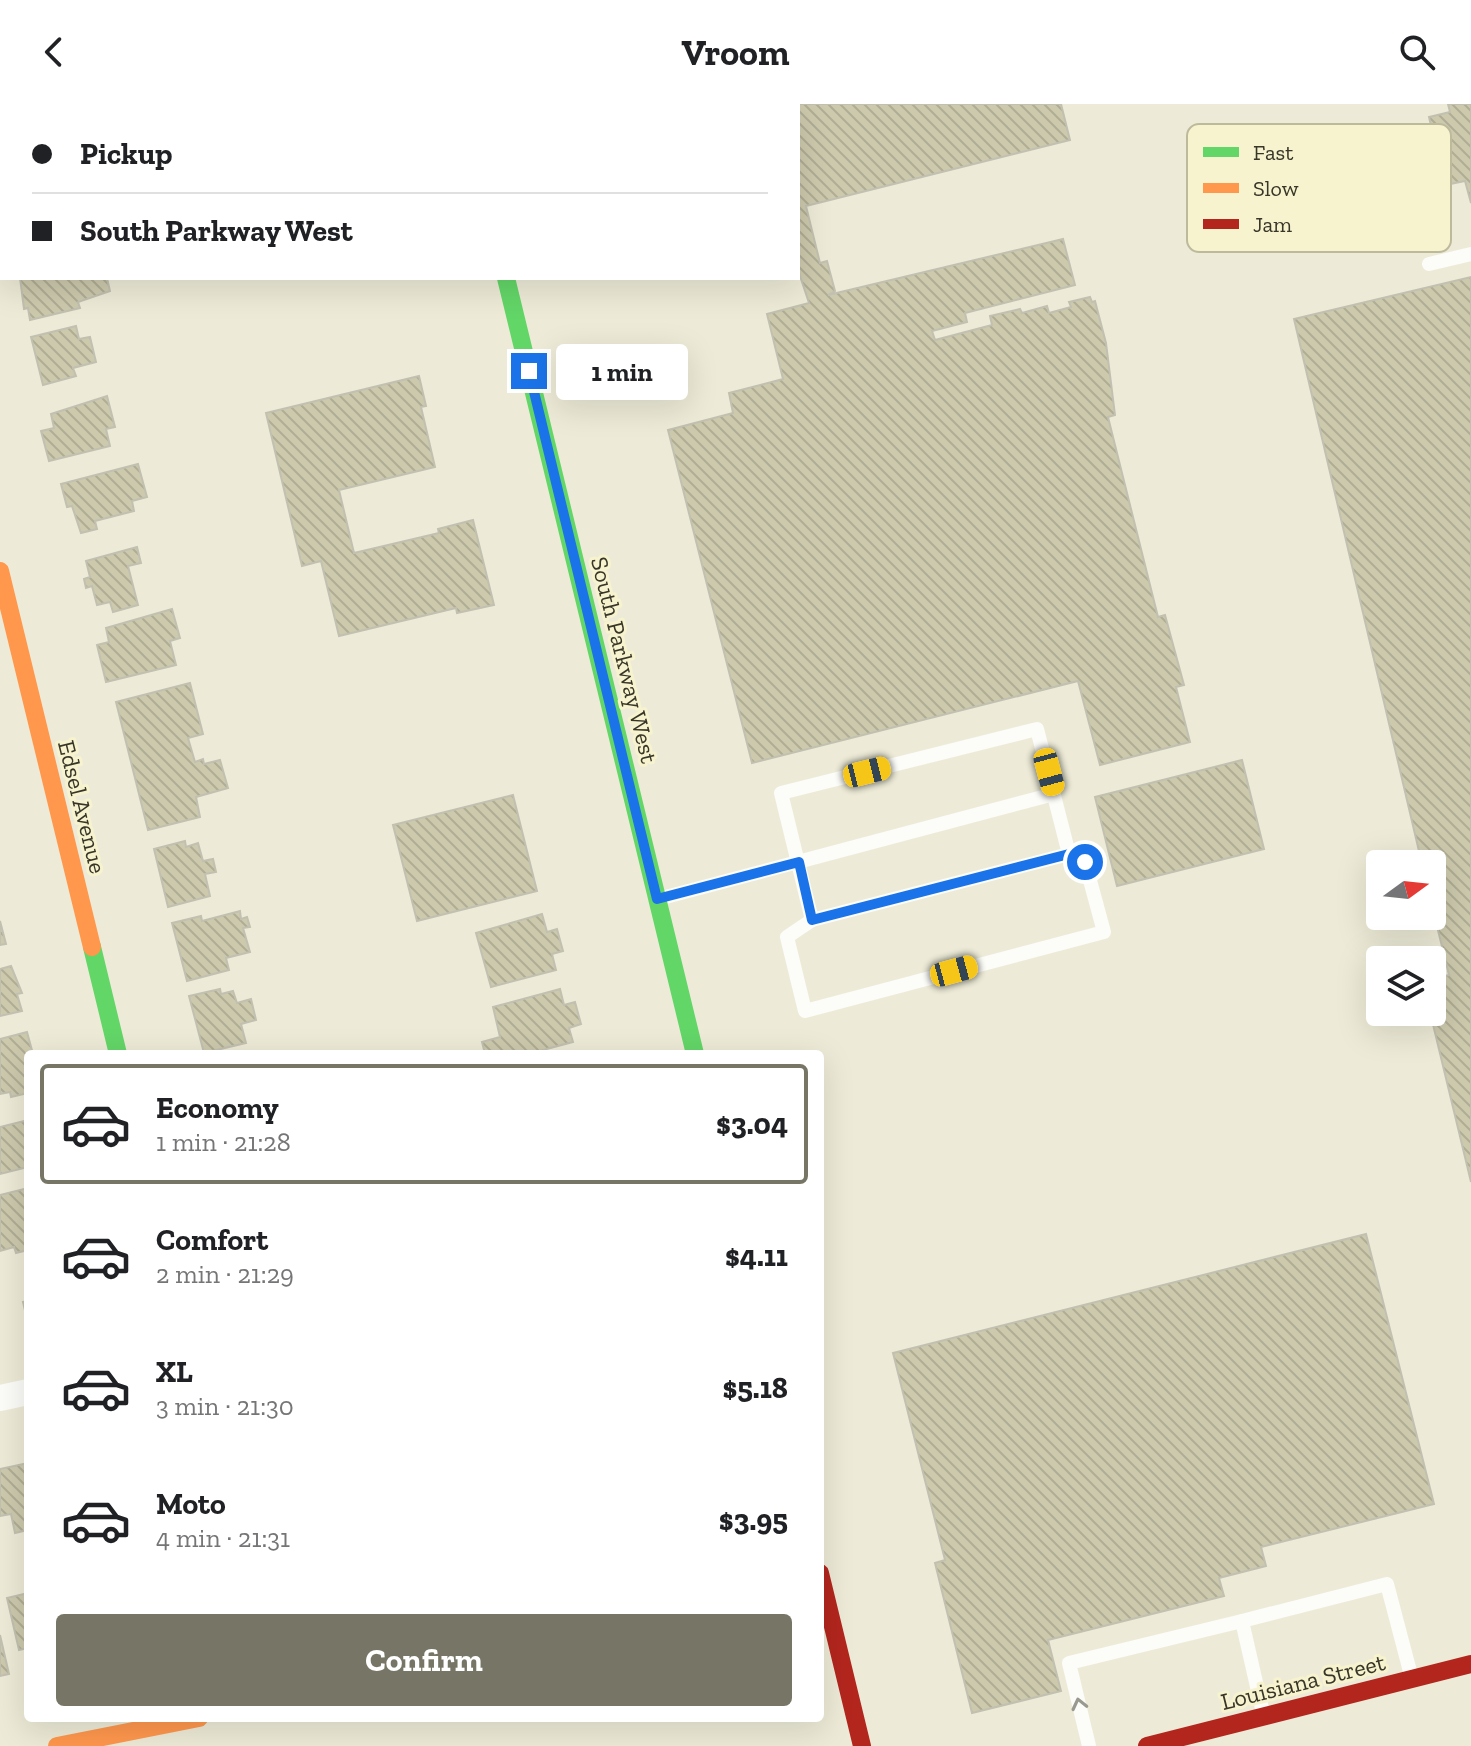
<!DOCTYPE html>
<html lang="en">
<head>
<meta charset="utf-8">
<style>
	body { margin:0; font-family:"Zilla Slab",serif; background:#f2f2f2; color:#202124; height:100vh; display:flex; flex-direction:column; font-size:30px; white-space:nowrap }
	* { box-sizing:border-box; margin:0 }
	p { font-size:26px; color:#757577 }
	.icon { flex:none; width:44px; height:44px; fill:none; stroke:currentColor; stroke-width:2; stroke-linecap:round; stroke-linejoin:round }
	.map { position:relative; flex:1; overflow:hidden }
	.details { position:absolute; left:24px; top:946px; width:800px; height:672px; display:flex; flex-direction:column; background:#fff; border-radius:8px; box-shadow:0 8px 32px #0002 }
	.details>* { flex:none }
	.guide { position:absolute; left:0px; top:0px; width:800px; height:176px; box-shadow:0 8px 32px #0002; display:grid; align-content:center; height:176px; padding:0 32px; background:#fff }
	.needle { width:52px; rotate:75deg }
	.fabs { position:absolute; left:1366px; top:746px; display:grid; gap:16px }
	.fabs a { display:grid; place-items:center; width:80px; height:80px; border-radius:8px; background:#fff; box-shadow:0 8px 32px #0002; font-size:40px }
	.end { position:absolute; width:36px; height:36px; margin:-18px; border:10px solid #1a73e8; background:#fff; box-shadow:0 0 0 4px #fff }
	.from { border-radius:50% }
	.bubble { position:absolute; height:56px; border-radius:8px; background:#fff; box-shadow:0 8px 32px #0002; font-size:26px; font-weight:800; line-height:56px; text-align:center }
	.car { position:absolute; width:24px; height:48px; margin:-24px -12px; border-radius:10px; box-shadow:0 0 6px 2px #0007; background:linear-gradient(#f5c518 24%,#345 0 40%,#f5c518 0 76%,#345 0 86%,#f5c518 0) }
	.guide b { display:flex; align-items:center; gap:28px; height:76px; font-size:30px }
	.guide b+b { border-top:2px solid #e0e0e0 }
	.guide i { width:20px; height:20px; background:#202124 }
	ul { padding:14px 0 0; list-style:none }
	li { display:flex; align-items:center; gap:24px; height:120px; margin:0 16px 12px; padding:0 16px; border:4px solid transparent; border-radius:8px }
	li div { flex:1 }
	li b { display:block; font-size:30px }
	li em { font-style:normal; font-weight:800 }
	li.selected { border-color:#777565 }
	li>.icon { width:72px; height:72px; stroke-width:1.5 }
	.primary-button { display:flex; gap:16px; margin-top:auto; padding:16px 32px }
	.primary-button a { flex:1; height:92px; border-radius:8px; background:#777565; color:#fff; font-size:32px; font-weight:800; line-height:92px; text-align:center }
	header { display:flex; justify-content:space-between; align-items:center; height:104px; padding:0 32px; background:#fff; font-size:36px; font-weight:800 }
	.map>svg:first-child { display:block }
</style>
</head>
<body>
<header><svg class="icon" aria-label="back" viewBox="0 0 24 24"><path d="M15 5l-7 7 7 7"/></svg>Vroom<svg class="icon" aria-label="search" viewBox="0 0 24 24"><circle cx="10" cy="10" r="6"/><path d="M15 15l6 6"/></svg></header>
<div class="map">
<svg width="1471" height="1642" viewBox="0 0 1471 1642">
	<defs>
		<pattern id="building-back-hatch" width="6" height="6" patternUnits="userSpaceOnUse" patternTransform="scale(2)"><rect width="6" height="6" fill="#ccc9ad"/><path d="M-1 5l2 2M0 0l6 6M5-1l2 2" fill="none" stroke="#b0ad95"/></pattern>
	</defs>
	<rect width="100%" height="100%" fill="#edebd7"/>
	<g fill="url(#building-back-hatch)" stroke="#c2c0b0" stroke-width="2">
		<path d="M9,0H59V2H10Z"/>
		<path d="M86,0H134L135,2H87Z"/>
		<path d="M658,0H1061L1070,36L806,102L820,159L827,157L835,187L828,191L1063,135L1075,181L965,209L967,218L932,227L935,236L992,221L990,212L1020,205L1022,209L1047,202L1049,209L1071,203L1069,198L1090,193L1092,198L1095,197L1106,239L1115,311L1108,313L1158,513L1165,511L1184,581L1176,583L1190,638L1100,661L1078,577L752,659L668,326L733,309L729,289L783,275L767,210L809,199L799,169L798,153V2Z"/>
		<path d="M1448,0H1471V99L1465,77L1445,81L1429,13L1450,8Z"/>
		<path d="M1471,173V1078L1430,908L1432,875L1449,871L1432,802V760H1422L1294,215Z"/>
		<path d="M20,174H107L110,187L78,198L80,204L30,216L28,204L24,205Z"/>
		<path d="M76,222L79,235L90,233L96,258L73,264L76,272L43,281L31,233Z"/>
		<path d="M419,272L426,302L421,303L435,363L339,386L354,449L439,429L438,425L473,416L494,501L457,509L456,504L339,532L321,457L302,462L266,309Z"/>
		<path d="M107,292L115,323L106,325L110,342L49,357L41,327L54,324L51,310Z"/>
		<path d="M138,360L147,393L132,397L134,407L95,417L97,425L81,429L72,402L67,403L61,380Z"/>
		<path d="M137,443L141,459L128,462L138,501L113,508L110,498L97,501L92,482L86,484L84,475L90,473L86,457Z"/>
		<path d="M172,505L180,534L170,537L176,561L106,578L97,541L109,538L106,524Z"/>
		<path d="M190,579L203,630L188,634L195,658L203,655L204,660L220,656L228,684L196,693L200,713L148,726L116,598Z"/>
		<path d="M1242,656L1264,745L1117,782L1095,693Z"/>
		<path d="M513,691L537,787L417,817L393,721Z"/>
		<path d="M185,737L186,743L198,739L203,757L213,755L216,768L205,770L210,792L168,803L154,745Z"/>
		<path d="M240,807L241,815L247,813L250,823L243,824L250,848L226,854L229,866L187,877L172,819L201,812L202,817Z"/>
		<path d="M542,810L547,828L557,825L563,847L552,850L556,866L491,883L476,829Z"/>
		<path d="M0,817L6,840L0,841Z"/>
		<path d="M11,862L22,889L17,890L22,907L0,912V865Z"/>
		<path d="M220,885L221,890L233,887L237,899L251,895L256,916L241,920L246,939L204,949L189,892Z"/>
		<path d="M560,885L564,901L575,898L581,920L569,924L573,938L528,950H485L482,938L500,933L493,903Z"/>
		<path d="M27,928L33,950H28V989L11,993L10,988L0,990V935Z"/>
		<path d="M28,1016V1063L0,1070V1023Z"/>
		<path d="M28,1084V1146L16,1149L14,1143L0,1147V1091Z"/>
		<path d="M1366,1130L1434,1400L1261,1443L1266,1462L1219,1474L1224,1492L1048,1536L1061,1587L972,1609L935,1459L945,1456L893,1249Z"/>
		<path d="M26,1193H28V1219L23,1198L27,1197Z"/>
		<path d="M28,1359V1426L15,1429L11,1410L0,1412V1365Z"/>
		<path d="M28,1489V1544L19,1546L7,1494Z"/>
		<path d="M0,1531L9,1570L0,1572Z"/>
	</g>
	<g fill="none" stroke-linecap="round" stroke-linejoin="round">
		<g stroke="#fcfcf9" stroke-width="14">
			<path d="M188,0V2"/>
			<path d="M375,0L376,2"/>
			<path d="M321,2L329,0"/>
			<path d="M1429,160L1471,150"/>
			<path d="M1037,625L1069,750L1085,758L1104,828L805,907L787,833L812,816L781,689Z"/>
			<path d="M658,795L1054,690"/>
			<path d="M812,816L1069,750"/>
			<path d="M1263,1609L1242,1517L1387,1480L1412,1575"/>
			<path d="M1089,1642L1069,1559L1242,1517"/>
		</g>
		<path stroke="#fcfcf9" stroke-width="26" d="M0,1294L28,1288"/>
		<g stroke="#63d668" stroke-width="18">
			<path d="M0,138H2"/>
			<path d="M506,174L695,950"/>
			<path d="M92,843L118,950"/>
		</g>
		<g stroke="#ff974d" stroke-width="18">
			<path d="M464,0V2"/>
			<path d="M0,467L92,843"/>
			<path d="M57,1642L199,1614"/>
		</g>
		<g stroke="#b3261e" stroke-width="18">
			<path d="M820,1469L862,1642"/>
			<path d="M1147,1642L1471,1560"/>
		</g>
	</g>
	<defs><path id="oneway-chevron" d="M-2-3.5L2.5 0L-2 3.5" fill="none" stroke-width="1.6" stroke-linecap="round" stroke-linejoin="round" transform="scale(2)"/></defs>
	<use stroke="#9a9990" href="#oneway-chevron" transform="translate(1079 1600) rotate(-103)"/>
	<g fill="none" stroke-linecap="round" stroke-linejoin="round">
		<path stroke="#1a73e8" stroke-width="10" d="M529,267L657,795L799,758L812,816L1069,750L1085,758"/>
	</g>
	<g text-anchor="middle" stroke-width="6" stroke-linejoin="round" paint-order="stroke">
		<g font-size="24" fill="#383628" stroke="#f6f3ce">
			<text transform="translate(624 556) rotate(76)" y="8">South Parkway West</text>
			<text transform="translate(82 703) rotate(76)" y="8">Edsel Avenue</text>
			<text transform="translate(1303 1578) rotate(-14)" y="8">Louisiana Street</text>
		</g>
	</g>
	<rect x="1187" y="20" width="264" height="128" rx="12" fill="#f6f3ce" stroke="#bdba9c" stroke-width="2"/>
	<rect x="1203" y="43" width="36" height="10" fill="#63d668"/>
	<rect x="1203" y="79" width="36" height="10" fill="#ff974d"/>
	<rect x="1203" y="115" width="36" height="10" fill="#b3261e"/>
	<g font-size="22" fill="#383628">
		<text x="1253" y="56">Fast</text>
		<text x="1253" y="92">Slow</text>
		<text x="1253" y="128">Jam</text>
	</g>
</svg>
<div class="fabs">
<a><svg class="needle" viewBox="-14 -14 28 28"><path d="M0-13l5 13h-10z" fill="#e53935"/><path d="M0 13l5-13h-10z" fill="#757577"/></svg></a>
<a><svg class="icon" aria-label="layers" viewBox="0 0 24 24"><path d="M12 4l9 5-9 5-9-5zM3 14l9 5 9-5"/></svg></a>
</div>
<i class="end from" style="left:1085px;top:758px"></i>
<i class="end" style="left:529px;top:267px"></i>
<div class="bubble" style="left:556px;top:240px;width:132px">1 min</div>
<i class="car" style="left:867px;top:668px;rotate:76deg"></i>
<i class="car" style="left:1049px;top:668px;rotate:165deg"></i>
<i class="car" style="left:954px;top:867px;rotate:75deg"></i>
<div class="guide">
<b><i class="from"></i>Pickup</b>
<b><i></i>South Parkway West</b>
</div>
<section class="details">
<ul>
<li class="selected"><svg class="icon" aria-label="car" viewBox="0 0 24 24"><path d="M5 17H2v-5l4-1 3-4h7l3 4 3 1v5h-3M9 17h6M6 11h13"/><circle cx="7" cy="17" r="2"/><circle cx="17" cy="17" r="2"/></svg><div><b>Economy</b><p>1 min · 21:28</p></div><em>$3.04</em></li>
<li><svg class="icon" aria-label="car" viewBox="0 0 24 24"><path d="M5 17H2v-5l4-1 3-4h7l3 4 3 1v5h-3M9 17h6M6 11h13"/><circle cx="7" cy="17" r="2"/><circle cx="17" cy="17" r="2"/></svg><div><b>Comfort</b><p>2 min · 21:29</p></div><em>$4.11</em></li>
<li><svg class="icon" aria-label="car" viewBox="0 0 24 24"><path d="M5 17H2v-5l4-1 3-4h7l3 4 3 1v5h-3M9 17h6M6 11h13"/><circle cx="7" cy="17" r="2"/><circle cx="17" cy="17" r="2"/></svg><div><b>XL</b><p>3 min · 21:30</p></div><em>$5.18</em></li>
<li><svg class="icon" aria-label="car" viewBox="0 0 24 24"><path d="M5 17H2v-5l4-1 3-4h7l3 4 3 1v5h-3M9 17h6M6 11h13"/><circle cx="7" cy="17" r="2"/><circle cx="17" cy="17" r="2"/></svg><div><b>Moto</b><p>4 min · 21:31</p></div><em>$3.95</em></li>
</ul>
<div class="primary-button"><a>Confirm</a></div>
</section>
</div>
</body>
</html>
